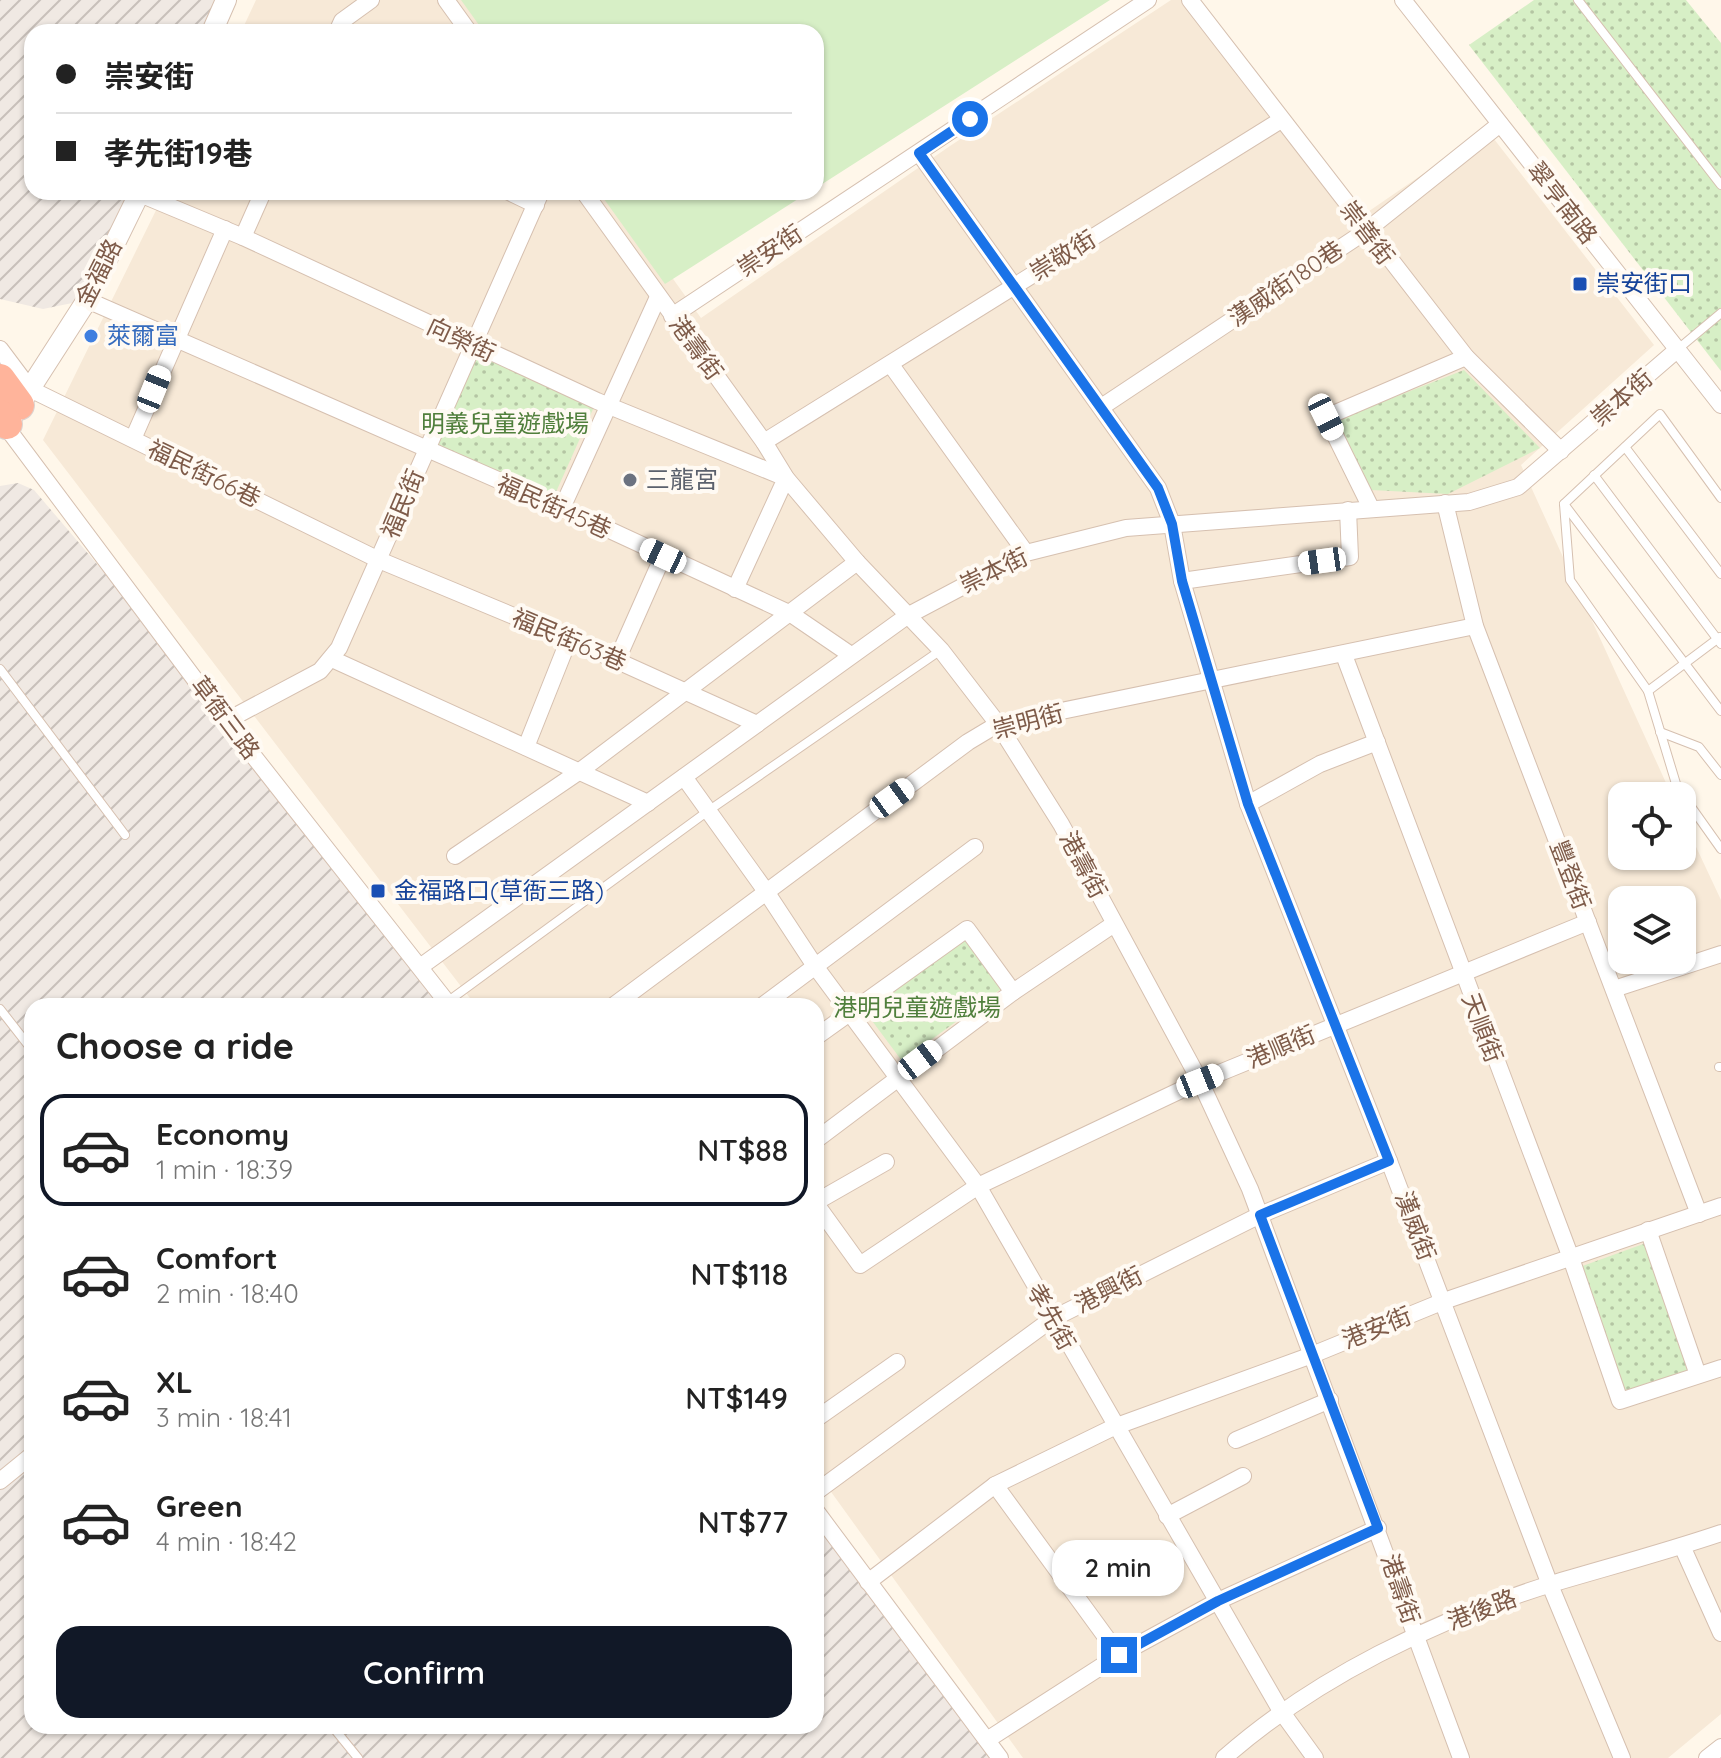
<!DOCTYPE html>
<html lang="en">
<head>
<meta charset="utf-8">
<style>
	body { margin:0; font-family:Quicksand,"Noto Sans TC",sans-serif; background:#f2f2f2; color:#222; height:100vh; display:flex; flex-direction:column; font-size:30px; white-space:nowrap }
	* { box-sizing:border-box; margin:0 }
	p { font-size:26px; color:#767676 }
	.icon { flex:none; width:44px; height:44px; fill:none; stroke:currentColor; stroke-width:2; stroke-linecap:round; stroke-linejoin:round }
	.map { position:relative; flex:1; overflow:hidden }
	.drawer { position:absolute; left:24px; top:998px; width:800px; height:736px; display:flex; flex-direction:column; background:#fff; border-radius:24px; box-shadow:0 2px 6px #0004 }
	.drawer>* { flex:none }
	.guide { position:absolute; left:24px; top:24px; width:800px; height:176px; border-radius:24px; box-shadow:0 2px 6px #0004; display:grid; align-content:center; height:176px; padding:0 32px; background:#fff }
	.tools { position:absolute; left:1608px; top:782px; display:grid; gap:16px }
	.tools a { display:grid; place-items:center; width:88px; height:88px; border-radius:16px; background:#fff; box-shadow:0 2px 6px #0004; font-size:40px }
	.end { position:absolute; width:36px; height:36px; margin:-18px; border:10px solid #1a73e8; background:#fff; box-shadow:0 0 0 4px #fff }
	.from { border-radius:50% }
	.bubble { position:absolute; height:56px; border-radius:24px; background:#fff; box-shadow:0 2px 6px #0004; font-size:26px; font-weight:600; line-height:56px; text-align:center }
	.car { position:absolute; width:24px; height:48px; margin:-24px -12px; border-radius:10px; box-shadow:0 0 6px 2px #0007; background:linear-gradient(#fff 24%,#345 0 40%,#fff 0 76%,#345 0 86%,#fff 0) }
	.guide b { display:flex; align-items:center; gap:28px; height:76px; font-size:30px }
	.guide b+b { border-top:2px solid #e0e0e0 }
	.guide i { width:20px; height:20px; background:#222 }
	ul { padding:0; list-style:none }
	li { display:flex; align-items:center; gap:24px; height:112px; margin:0 16px 12px; padding:0 16px; border:4px solid transparent; border-radius:24px }
	li div { flex:1 }
	li b { display:block; font-size:30px }
	li em { font-style:normal; font-weight:600 }
	li.on { border-color:#111827 }
	li>.icon { width:72px; height:72px; stroke-width:1.5 }
	h2 { padding:0 32px; font-size:36px; line-height:96px }
	.primary-button { display:flex; gap:16px; margin-top:auto; padding:16px 32px }
	.primary-button a { flex:1; height:92px; border-radius:24px; background:#111827; color:#fff; font-size:32px; font-weight:600; line-height:92px; text-align:center }
	.map>svg:first-child { display:block }
</style>
</head>
<body>
<div class="map">
<svg width="1721" height="1758" viewBox="0 0 1721 1758">
	<defs>
		<pattern id="industrial-furrows" width="10" height="10" patternUnits="userSpaceOnUse" patternTransform="scale(2)"><rect width="10" height="10" fill="#f0e9e3"/><path d="M-1 1l2-2M0 10L10 0M9 11l2-2" fill="none" stroke="#c8c0ba"/></pattern>
		<pattern id="park-dots" width="8" height="8" patternUnits="userSpaceOnUse" patternTransform="scale(2)"><rect width="8" height="8" fill="#d7efc6"/><path d="M2 2h.1M6 6h.1" fill="none" stroke="#b4c5a3" stroke-width="1.8" stroke-linecap="round"/></pattern>
	</defs>
	<rect width="100%" height="100%" fill="#fff7ea"/>
	<g fill="#f7e9d7" fill-rule="evenodd">
		<path d="M256,0H470L494,32H241Z"/>
		<path d="M1171,0H1184L1359,218L1487,130L1654,345L1521,465L1672,796H1622V856H1682V817L1721,900V1714L1668,1758H1023L816,1471V1006H476L43,440L165,192H611L701,318L950,146ZM1622,900H1682V960H1622Z"/>
	</g>
	<g fill="url(#industrial-furrows)">
		<path d="M0,0H226L212,32H32V192H140L87,300L43,309L0,299Z"/>
		<path d="M18,483L34,490L239,731L450,1006H32V1726H816V1511L1000,1758H0V486Z"/>
	</g>
	<g fill="#d7efc6">
		<path d="M461,0H1110L816,188V32H484Z"/>
		<path d="M599,192H809L665,284Z"/>
	</g>
	<g fill="url(#park-dots)">
		<path d="M1534,0H1686L1721,43V371L1469,45Z"/>
		<path d="M475,354L594,407L552,501L433,449Z"/>
		<path d="M1464,370L1540,448L1448,494L1371,490L1336,420Z"/>
		<path d="M965,932L1005,986L902,1061L861,1006Z"/>
		<path d="M1646,1243L1691,1369L1622,1393L1577,1268Z"/>
	</g>
	<g fill="none" stroke-linecap="round" stroke-linejoin="round">
		<g stroke="#d6c0b0" stroke-width="10">
			<g id="service">
				<path d="M1578,0L1721,185"/>
				<path d="M1678,349L1721,313"/>
				<path d="M1625,447L1721,574"/>
				<path d="M1594,475L1721,644"/>
				<path d="M1721,498L1660,414L1564,504L1570,580L1648,691L1677,787L1721,849"/>
				<path d="M1564,504L1721,711"/>
				<path d="M0,669L125,835"/>
				<path d="M1648,691L1720,637"/>
				<path d="M1660,732L1699,747L1721,775"/>
				<path d="M447,1002L708,811L941,650"/>
				<path d="M0,1009L32,1050"/>
				<path d="M1719,1067H1721"/>
				<path d="M332,1726L358,1758"/>
			</g>
		</g>
		<g stroke="#d6c0b0" stroke-width="18">
			<g id="minor">
				<path d="M446,0L469,32"/>
				<path d="M1190,0L1466,357L1561,451"/>
				<path d="M1403,0L1721,405"/>
				<path d="M337,32L342,21L371,0"/>
				<path d="M919,153L1158,488L1172,524L1182,581L1248,804L1389,1161L1550,1585L1622,1758"/>
				<path d="M509,192L536,205"/>
				<path d="M584,192L764,442L786,478L857,562L941,650L998,724L1061,824L1200,1081L1250,1189L1461,1758"/>
				<path d="M140,194L243,237L597,401L786,478L735,589"/>
				<path d="M243,237L263,192"/>
				<path d="M87,300L562,508L791,614L851,655"/>
				<path d="M672,316L1148,0"/>
				<path d="M0,349L30,389L379,560L569,639L757,724"/>
				<path d="M891,365L1026,553"/>
				<path d="M1103,406L1366,231L1500,124"/>
				<path d="M1,420L226,721L450,1006"/>
				<path d="M133,439L225,229"/>
				<path d="M764,442L1281,120"/>
				<path d="M1445,503L1475,626L1699,1214"/>
				<path d="M562,508L658,297"/>
				<path d="M1371,508L1326,417L1466,357"/>
				<path d="M1182,581L1350,557L1348,510"/>
				<path d="M1344,655L1571,1258L1620,1401L1721,1368"/>
				<path d="M332,659L648,803"/>
				<path d="M617,660L663,556"/>
				<path d="M226,721L320,671L339,648L541,192"/>
				<path d="M526,747L569,639"/>
				<path d="M684,777L765,890L815,966L978,1186L1281,1711L1315,1758"/>
				<path d="M1248,804L1320,764L1377,742"/>
				<path d="M455,856L580,771L857,562"/>
				<path d="M420,967L907,616L1026,553L1126,528L1469,502L1518,487L1678,349"/>
				<path d="M1614,989L1721,954"/>
				<path d="M613,1006L968,742L998,724L1475,626"/>
				<path d="M762,1006L975,847"/>
				<path d="M816,1037L967,929L1013,992"/>
				<path d="M816,1140L1013,992L1114,924"/>
				<path d="M816,1202L886,1162"/>
				<path d="M816,1204L860,1265L978,1186L1200,1081L1588,922"/>
				<path d="M1648,1230L1698,1375"/>
				<path d="M816,1419L897,1362"/>
				<path d="M1236,1440L1330,1400"/>
				<path d="M0,1481L32,1455"/>
				<path d="M995,1485L1119,1655"/>
				<path d="M816,1492L1052,1319L1260,1215L1389,1161"/>
				<path d="M816,1511L1000,1758"/>
				<path d="M1167,1516L1243,1476"/>
				<path d="M1682,1546L1721,1633"/>
				<path d="M868,1582L995,1485L1114,1427L1312,1355L1444,1301L1721,1206"/>
				<path d="M987,1740L1119,1655L1218,1601L1378,1528"/>
				<path d="M1224,1758C1316,1677 1435,1620 1551,1584C1608,1567 1665,1552 1721,1533"/>
				<path d="M1707,1758L1721,1747"/>
			</g>
		</g>
		<g stroke="#d6c0b0" stroke-width="22">
			<g id="tertiary">
				<path d="M212,32L226,0"/>
				<path d="M13,415L87,300L140,192"/>
			</g>
		</g>
		<g stroke="#ddd4d0" stroke-width="32">
			<g id="motorway">
				<path d="M0,379L19,405"/>
				<path d="M0,415L7,424"/>
			</g>
		</g>
		<use href="#service" stroke="#fff" stroke-width="8"/>
		<use href="#minor" stroke="#fff" stroke-width="16"/>
		<use href="#tertiary" stroke="#fff" stroke-width="20"/>
		<use href="#motorway" stroke="#ffb49b" stroke-width="30"/>
	</g>
	<g fill="none" stroke-linecap="round" stroke-linejoin="round">
		<path stroke="#1a73e8" stroke-width="10" d="M970,119L919,153L1158,488L1172,524L1182,581L1248,804L1389,1161L1260,1215L1378,1528L1218,1601L1119,1655"/>
	</g>
	<g fill="#1a4fb4" stroke="#fffaf3" stroke-width="3">
		<rect x="1572" y="276" width="16" height="16" rx="4"/>
		<rect x="370" y="883" width="16" height="16" rx="4"/>
	</g>
	<circle fill="#3f7fe0" stroke="#fffaf3" stroke-width="3" cx="91" cy="336" r="8"/>
	<circle fill="#6b7280" stroke="#fffaf3" stroke-width="3" cx="630" cy="480" r="8"/>
	<g text-anchor="middle" stroke-width="8" stroke-linejoin="round" paint-order="stroke">
		<g font-size="24" fill="#7e5b49" stroke="#fffaf3">
			<text transform="translate(1562 203) rotate(52)" y="8">翠亨南路</text>
			<text transform="translate(1367 233) rotate(53)" y="8">崇善街</text>
			<text transform="translate(770 251) rotate(-34)" y="8">崇安街</text>
			<text transform="translate(1063 256) rotate(-32)" y="8">崇敬街</text>
			<text transform="translate(99 273) rotate(-63)" y="8">金福路</text>
			<text transform="translate(1286 284) rotate(-34)" y="8">漢威街180巷</text>
			<text transform="translate(461 340) rotate(25)" y="8">向榮街</text>
			<text transform="translate(696 348) rotate(54)" y="8">港壽街</text>
			<text transform="translate(1622 398) rotate(-41)" y="8">崇本街</text>
			<text transform="translate(204 474) rotate(26)" y="8">福民街66巷</text>
			<text transform="translate(403 504) rotate(-67)" y="8">福民街</text>
			<text transform="translate(554 507) rotate(24)" y="8">福民街45巷</text>
			<text transform="translate(994 571) rotate(-26)" y="8">崇本街</text>
			<text transform="translate(569 640) rotate(23)" y="8">福民街63巷</text>
			<text transform="translate(225 718) rotate(53)" y="8">草衙三路</text>
			<text transform="translate(1028 722) rotate(-15)" y="8">崇明街</text>
			<text transform="translate(1083 865) rotate(62)" y="8">港壽街</text>
			<text transform="translate(1570 875) rotate(69)" y="8">豐登街</text>
			<text transform="translate(1482 1028) rotate(69)" y="8">天順街</text>
			<text transform="translate(1281 1047) rotate(-23)" y="8">港順街</text>
			<text transform="translate(1415 1226) rotate(69)" y="8">漢威街</text>
			<text transform="translate(1109 1290) rotate(-27)" y="8">港興街</text>
			<text transform="translate(1051 1317) rotate(61)" y="8">孝先街</text>
			<text transform="translate(1377 1328) rotate(-22)" y="8">港安街</text>
			<text transform="translate(1400 1589) rotate(71)" y="8">港壽街</text>
			<text transform="translate(1482 1610) rotate(-21)" y="8">港後路</text>
		</g>
		<g font-size="24" fill="#164399" stroke="#fffaf3" text-anchor="start">
			<text x="1596" y="292">崇安街口</text>
			<text x="394" y="899">金福路口(草衙三路)</text>
		</g>
		<g font-size="24" fill="#366cbe" stroke="#fffaf3" text-anchor="start">
			<text x="107" y="344">萊爾富</text>
		</g>
		<g font-size="24" fill="#507f3c" stroke="#fffaf3">
			<text x="505" y="432">明義兒童遊戲場</text>
			<text x="917" y="1016">港明兒童遊戲場</text>
		</g>
		<g font-size="24" fill="#5b616d" stroke="#fffaf3" text-anchor="start">
			<text x="646" y="488">三龍宮</text>
		</g>
	</g>
</svg>
<div class="tools">
<a><svg class="icon" aria-label="locate" viewBox="0 0 24 24"><circle cx="12" cy="12" r="6"/><path d="M12 2v4M12 18v4M2 12h4M18 12h4"/></svg></a>
<a><svg class="icon" aria-label="layers" viewBox="0 0 24 24"><path d="M12 4l9 5-9 5-9-5zM3 14l9 5 9-5"/></svg></a>
</div>
<i class="end from" style="left:970px;top:119px"></i>
<i class="end" style="left:1119px;top:1655px"></i>
<div class="bubble" style="left:1052px;top:1540px;width:132px">2 min</div>
<i class="car" style="left:154px;top:389px;rotate:22deg"></i>
<i class="car" style="left:1326px;top:417px;rotate:154deg"></i>
<i class="car" style="left:663px;top:556px;rotate:295deg"></i>
<i class="car" style="left:1322px;top:561px;rotate:262deg"></i>
<i class="car" style="left:892px;top:798px;rotate:54deg"></i>
<i class="car" style="left:920px;top:1060px;rotate:53deg"></i>
<i class="car" style="left:1200px;top:1081px;rotate:68deg"></i>
<div class="guide">
<b><i class="from"></i>崇安街</b>
<b><i></i>孝先街19巷</b>
</div>
<section class="drawer">
<h2>Choose a ride</h2>
<ul>
<li class="on"><svg class="icon" aria-label="car" viewBox="0 0 24 24"><path d="M5 17H2v-5l4-1 3-4h7l3 4 3 1v5h-3M9 17h6M6 11h13"/><circle cx="7" cy="17" r="2"/><circle cx="17" cy="17" r="2"/></svg><div><b>Economy</b><p>1 min · 18:39</p></div><em>NT$88</em></li>
<li><svg class="icon" aria-label="car" viewBox="0 0 24 24"><path d="M5 17H2v-5l4-1 3-4h7l3 4 3 1v5h-3M9 17h6M6 11h13"/><circle cx="7" cy="17" r="2"/><circle cx="17" cy="17" r="2"/></svg><div><b>Comfort</b><p>2 min · 18:40</p></div><em>NT$118</em></li>
<li><svg class="icon" aria-label="car" viewBox="0 0 24 24"><path d="M5 17H2v-5l4-1 3-4h7l3 4 3 1v5h-3M9 17h6M6 11h13"/><circle cx="7" cy="17" r="2"/><circle cx="17" cy="17" r="2"/></svg><div><b>XL</b><p>3 min · 18:41</p></div><em>NT$149</em></li>
<li><svg class="icon" aria-label="car" viewBox="0 0 24 24"><path d="M5 17H2v-5l4-1 3-4h7l3 4 3 1v5h-3M9 17h6M6 11h13"/><circle cx="7" cy="17" r="2"/><circle cx="17" cy="17" r="2"/></svg><div><b>Green</b><p>4 min · 18:42</p></div><em>NT$77</em></li>
</ul>
<div class="primary-button"><a>Confirm</a></div>
</section>
</div>
</body>
</html>
